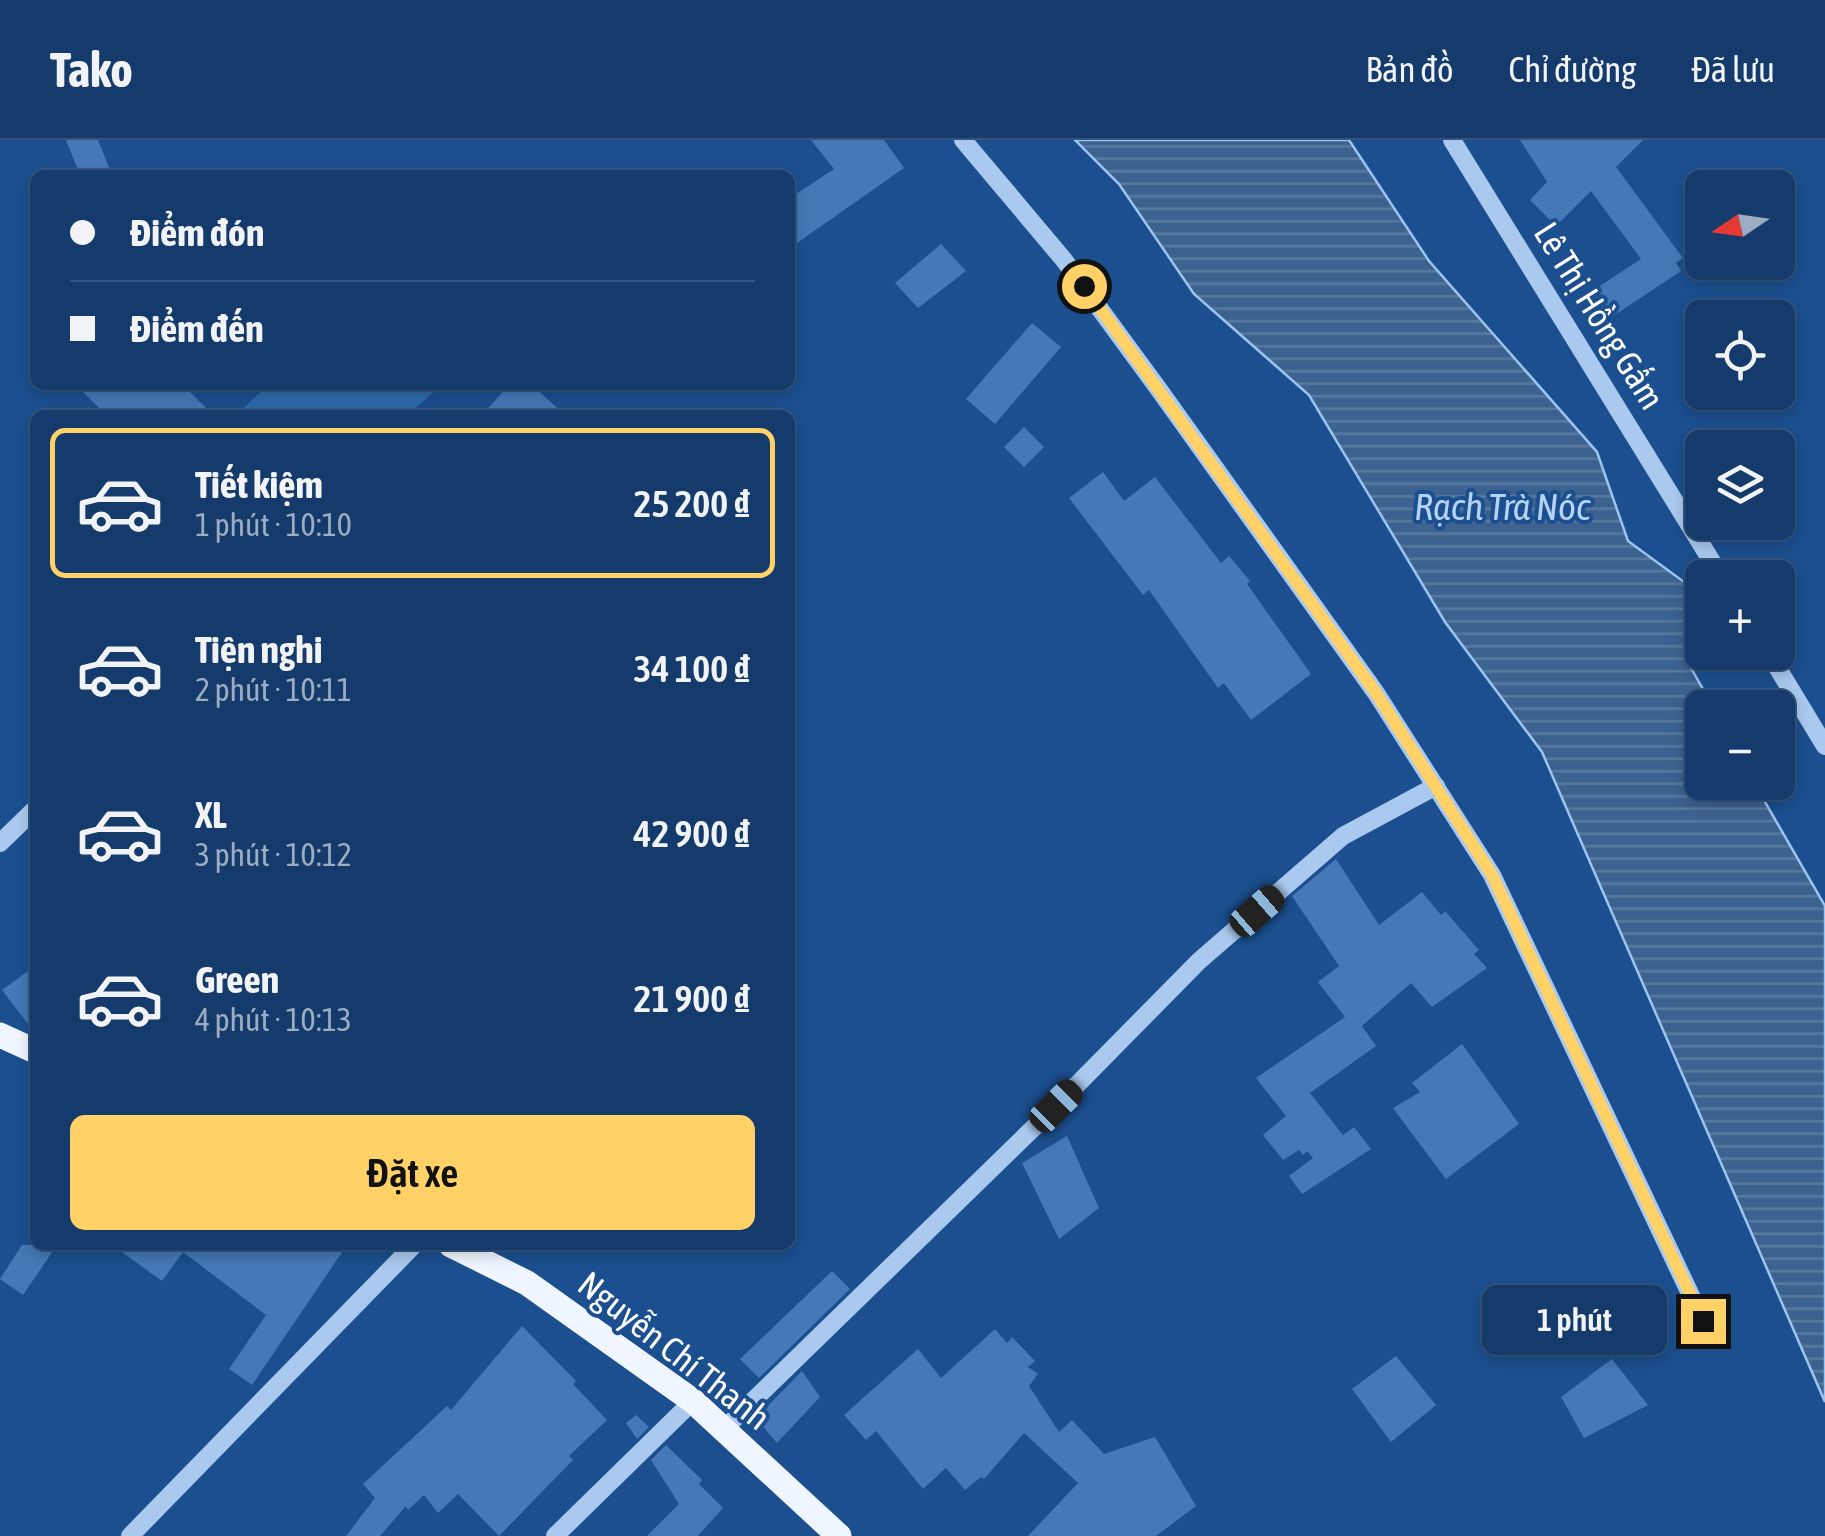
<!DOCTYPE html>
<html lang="vi">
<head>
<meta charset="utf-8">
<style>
	body { margin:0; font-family:"Asap Condensed",sans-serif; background:#214673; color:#f1f3f6; height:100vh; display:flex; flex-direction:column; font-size:38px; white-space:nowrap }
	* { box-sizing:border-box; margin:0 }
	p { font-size:32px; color:#9dadc1 }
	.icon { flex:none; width:55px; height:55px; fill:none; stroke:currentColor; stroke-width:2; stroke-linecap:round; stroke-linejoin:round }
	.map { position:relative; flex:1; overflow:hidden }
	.details { position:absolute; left:30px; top:270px; width:765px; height:840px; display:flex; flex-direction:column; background:#143b6b; border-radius:15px; box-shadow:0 5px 15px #0003,0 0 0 2px #33557e }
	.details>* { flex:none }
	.banner { position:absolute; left:30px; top:30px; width:765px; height:220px; border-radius:15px; box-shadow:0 5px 15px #0003,0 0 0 2px #33557e; display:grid; align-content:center; height:220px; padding:0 40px; background:#143b6b }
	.needle { width:65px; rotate:257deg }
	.fabs { position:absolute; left:1685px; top:30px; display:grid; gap:20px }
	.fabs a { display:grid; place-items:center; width:110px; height:110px; border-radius:15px; background:#143b6b; box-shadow:0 5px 15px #0003,0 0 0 2px #33557e; font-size:50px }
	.end { position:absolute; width:45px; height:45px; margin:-22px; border:12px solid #ffd166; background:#111; box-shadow:0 0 0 5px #111 }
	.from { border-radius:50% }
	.bubble { position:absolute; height:70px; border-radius:15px; background:#143b6b; box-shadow:0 5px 15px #0003,0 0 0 2px #33557e; font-size:32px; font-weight:600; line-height:70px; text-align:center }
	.car { position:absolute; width:30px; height:60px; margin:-30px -15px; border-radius:12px; box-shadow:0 0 8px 2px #0007; background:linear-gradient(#222 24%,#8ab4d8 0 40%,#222 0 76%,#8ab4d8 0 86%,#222 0) }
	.banner b { display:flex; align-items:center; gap:35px; height:95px; font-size:38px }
	.banner b+b { border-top:2px solid #33557e }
	.banner i { width:25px; height:25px; background:#f1f3f6 }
	ul { padding:18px 0 0; list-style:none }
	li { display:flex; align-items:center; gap:30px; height:150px; margin:0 20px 15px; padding:0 20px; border:5px solid transparent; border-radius:15px }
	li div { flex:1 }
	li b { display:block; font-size:38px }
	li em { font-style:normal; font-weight:600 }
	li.current { border-color:#ffd166 }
	li>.icon { width:90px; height:90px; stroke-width:1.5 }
	.primary-button { display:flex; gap:20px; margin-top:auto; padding:20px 40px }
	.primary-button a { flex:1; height:115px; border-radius:15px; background:#ffd166; color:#111; font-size:40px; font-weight:600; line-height:115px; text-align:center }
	header { display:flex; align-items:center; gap:60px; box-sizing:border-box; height:140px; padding:0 50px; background:#143b6b; border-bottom:2px solid #33557e }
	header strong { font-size:48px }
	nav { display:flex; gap:55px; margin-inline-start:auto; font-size:35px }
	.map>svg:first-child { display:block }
</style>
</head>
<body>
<header>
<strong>Tako</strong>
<nav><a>Bản đồ</a><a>Chỉ đường</a><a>Đã lưu</a></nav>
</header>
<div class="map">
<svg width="1825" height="1396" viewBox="0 0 1825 1396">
	<defs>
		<pattern id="water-rules" width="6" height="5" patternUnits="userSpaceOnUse" patternTransform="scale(2.5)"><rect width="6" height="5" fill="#3c6290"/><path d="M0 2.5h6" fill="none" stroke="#597aa1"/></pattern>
	</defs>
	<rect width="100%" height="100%" fill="#1b4f8f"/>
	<path fill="#2e69ad" d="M268,245H442L407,275H236Z"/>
	<path fill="url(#water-rules)" stroke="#9cc4f0" stroke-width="2.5" d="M1075,0H1349L1429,121L1597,312L1628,401L1691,447L1686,519L1713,567L1702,568V642L1754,643L1825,766V1262L1542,612L1445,482L1309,255L1194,154L1119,44Z"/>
	<g fill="#4478b7">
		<path d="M66,0H98L112,35H80Z"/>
		<path d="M811,0H884L904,28L790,108V58L834,29Z"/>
		<path d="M1520,0H1643L1616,27L1683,118L1676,123L1681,131L1604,182L1586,155L1641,119L1591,51L1556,86L1530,60L1547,42Z"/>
		<path d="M941,104L966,131L918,168L895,143Z"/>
		<path d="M1032,183L1061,207L995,284L966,259Z"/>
		<path d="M76,245H183L213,275H106Z"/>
		<path d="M509,245H532L565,275H482Z"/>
		<path d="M1024,287L1044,307L1024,327L1004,307Z"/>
		<path d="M1103,332L1124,361L1155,337L1221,423L1229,416L1250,441L1247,444L1311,534L1251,580L1224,543L1218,548L1149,450L1143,455L1069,358Z"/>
		<path d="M1336,719L1379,785L1422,752L1441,775L1445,771L1479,810L1474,814L1487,828L1432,867L1411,843L1362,886L1376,906L1310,953L1343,995L1354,987L1371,1009L1302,1054L1289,1036L1313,1018L1307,1011L1303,1015L1299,1010L1283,1020L1263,995L1286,976L1256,938L1345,877L1318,842L1339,826L1292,756Z"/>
		<path d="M35,826V893L2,850Z"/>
		<path d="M1462,904L1519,984L1446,1039L1393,968L1420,952L1412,943Z"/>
		<path d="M1067,996L1099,1068L1059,1099L1022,1023Z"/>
		<path d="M22,1105H57L23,1155L0,1139Z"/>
		<path d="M112,1105H347L252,1245L229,1229L266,1175L183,1112L162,1141Z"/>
		<path d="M832,1131L850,1149L759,1238L740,1219Z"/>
		<path d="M522,1186L576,1241L573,1244L607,1280L569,1316L573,1320L499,1396L458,1354L438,1373L424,1355L408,1370L406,1366L380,1396H346L375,1358L363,1344L447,1266L451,1270Z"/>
		<path d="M995,1189L1007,1203L1012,1197L1035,1221L1028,1227L1038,1234L1029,1246L1059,1292L1072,1280L1104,1314L1155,1297L1196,1366L1156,1396H1028L1078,1343L1024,1293L984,1339L981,1337L965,1350L946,1328L923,1349L876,1291L866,1300L844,1275L918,1209L941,1238Z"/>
		<path d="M1396,1216L1436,1265L1391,1302L1352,1249Z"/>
		<path d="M1612,1219L1648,1265L1584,1298L1561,1257Z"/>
		<path d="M802,1231L820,1257L777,1303L756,1278Z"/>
		<path d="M636,1275L649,1287L637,1299L626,1283Z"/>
		<path d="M666,1305L702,1340L699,1344L723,1368L698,1396H647L679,1364L651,1320Z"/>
	</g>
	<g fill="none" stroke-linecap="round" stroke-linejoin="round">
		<g stroke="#a9c9ee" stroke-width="18">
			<path d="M963,0L1064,120L1160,251L1376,553L1492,735L1703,1181"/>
			<path d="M1452,0L1722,438"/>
			<path d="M1768,512L1825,606"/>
			<path d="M0,703L35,669"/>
			<path d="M725,1288L1056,966L1199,821L1343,696L1436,646"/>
			<path d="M130,1396L414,1105"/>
			<path d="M555,1396L693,1261"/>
		</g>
		<g stroke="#f0f6ff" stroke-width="25">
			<path d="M0,895L35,911"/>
			<path d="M451,1105L527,1143L693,1261L839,1396"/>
		</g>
	</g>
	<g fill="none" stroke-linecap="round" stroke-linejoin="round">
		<path stroke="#ffd166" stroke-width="12" d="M1084,146L1376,553L1492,735L1703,1181"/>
	</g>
	<g text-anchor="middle" stroke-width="8" stroke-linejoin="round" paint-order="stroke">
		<g font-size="35" fill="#fff" stroke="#1b4f8f">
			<text transform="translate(1599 176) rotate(58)" y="12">Lê Thị Hồng Gấm</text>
			<text transform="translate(674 1211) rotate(38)" y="12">Nguyễn Chí Thanh</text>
		</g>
		<g font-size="38" font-style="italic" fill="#b5d3f5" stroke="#1b4f8f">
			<text x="1502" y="380">Rạch Trà Nóc</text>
		</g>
	</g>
</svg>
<div class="fabs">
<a><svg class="needle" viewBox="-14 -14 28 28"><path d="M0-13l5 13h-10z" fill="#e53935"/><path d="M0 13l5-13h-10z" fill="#9dadc1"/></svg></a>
<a><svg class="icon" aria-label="locate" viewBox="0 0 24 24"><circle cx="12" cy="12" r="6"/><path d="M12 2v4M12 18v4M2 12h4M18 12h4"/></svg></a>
<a><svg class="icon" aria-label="layers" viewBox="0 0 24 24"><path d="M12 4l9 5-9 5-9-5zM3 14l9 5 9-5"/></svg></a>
<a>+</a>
<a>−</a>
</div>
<i class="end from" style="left:1084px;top:146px"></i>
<i class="end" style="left:1703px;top:1181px"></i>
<div class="bubble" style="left:1482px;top:1145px;width:185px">1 phút</div>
<i class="car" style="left:1257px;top:771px;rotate:49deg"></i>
<i class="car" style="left:1056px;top:966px;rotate:45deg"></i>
<div class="banner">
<b><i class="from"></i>Điểm đón</b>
<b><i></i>Điểm đến</b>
</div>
<section class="details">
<ul>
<li class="current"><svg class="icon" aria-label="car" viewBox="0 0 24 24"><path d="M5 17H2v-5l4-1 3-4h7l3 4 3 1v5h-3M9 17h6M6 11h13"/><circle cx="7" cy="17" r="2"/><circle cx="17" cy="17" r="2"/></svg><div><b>Tiết kiệm</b><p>1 phút · 10:10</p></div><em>25 200 ₫</em></li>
<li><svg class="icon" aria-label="car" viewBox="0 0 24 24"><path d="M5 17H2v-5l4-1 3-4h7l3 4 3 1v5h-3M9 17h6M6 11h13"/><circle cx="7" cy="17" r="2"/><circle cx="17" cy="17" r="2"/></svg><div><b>Tiện nghi</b><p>2 phút · 10:11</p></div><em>34 100 ₫</em></li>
<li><svg class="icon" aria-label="car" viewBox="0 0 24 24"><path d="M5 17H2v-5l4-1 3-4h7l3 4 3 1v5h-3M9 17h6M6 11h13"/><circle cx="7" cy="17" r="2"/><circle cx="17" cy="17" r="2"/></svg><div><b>XL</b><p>3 phút · 10:12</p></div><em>42 900 ₫</em></li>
<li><svg class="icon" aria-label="car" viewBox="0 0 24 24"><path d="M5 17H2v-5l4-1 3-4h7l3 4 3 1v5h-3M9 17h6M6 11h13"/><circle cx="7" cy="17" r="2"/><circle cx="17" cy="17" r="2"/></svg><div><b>Green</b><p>4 phút · 10:13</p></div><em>21 900 ₫</em></li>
</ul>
<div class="primary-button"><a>Đặt xe</a></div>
</section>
</div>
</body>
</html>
